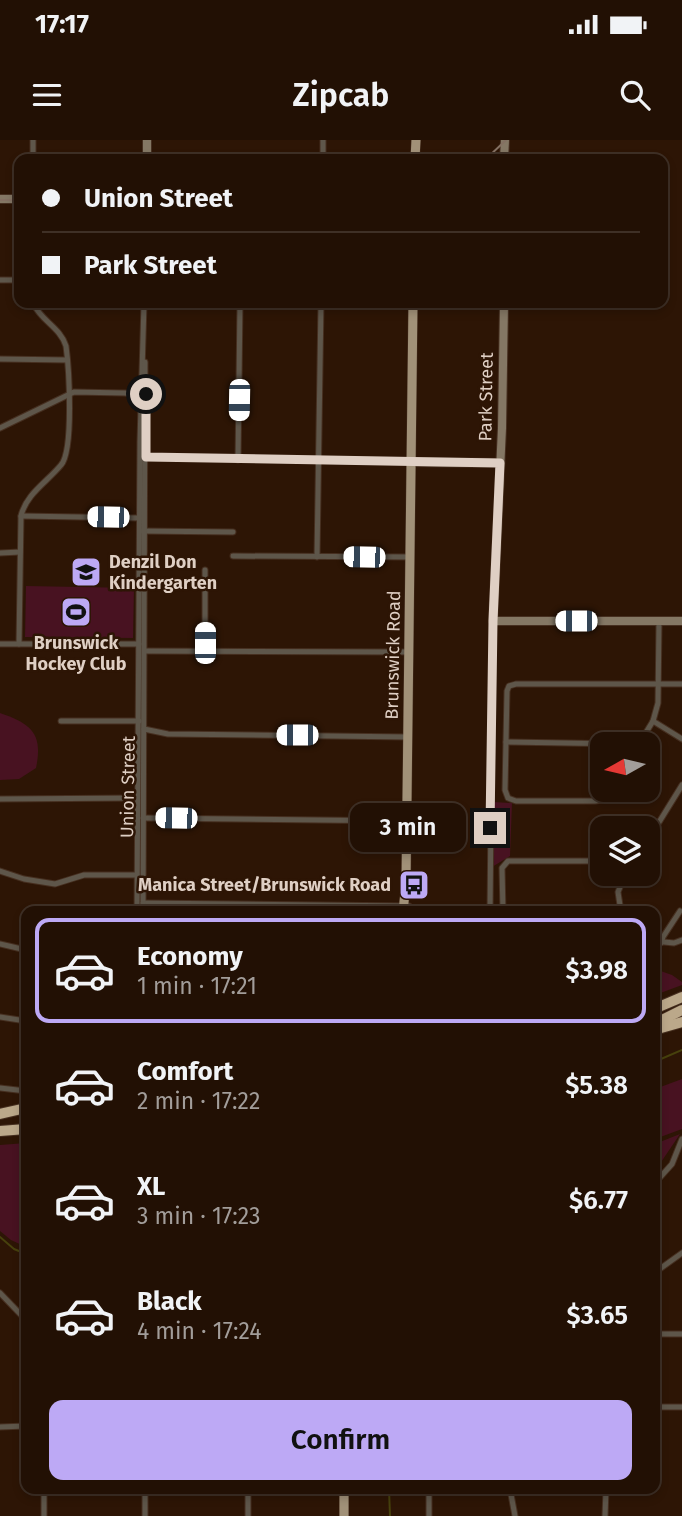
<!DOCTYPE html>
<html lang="en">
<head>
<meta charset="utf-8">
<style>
	body { margin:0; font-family:"Fira Sans",sans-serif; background:#2a190e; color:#f1f3f6; height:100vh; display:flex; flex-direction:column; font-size:26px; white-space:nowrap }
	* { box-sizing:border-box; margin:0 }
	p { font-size:23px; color:#a29d9a }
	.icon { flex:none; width:38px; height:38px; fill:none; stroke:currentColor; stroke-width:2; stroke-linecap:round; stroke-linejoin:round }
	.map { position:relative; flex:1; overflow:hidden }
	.drawer { position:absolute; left:21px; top:766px; width:639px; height:588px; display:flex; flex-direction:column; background:#221004; border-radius:14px; box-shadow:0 4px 10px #0003,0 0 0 2px #3f3026 }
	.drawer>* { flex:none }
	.banner { position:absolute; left:14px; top:14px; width:654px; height:154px; border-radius:14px; box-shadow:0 4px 10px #0003,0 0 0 2px #3f3026; display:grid; align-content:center; height:154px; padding:0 28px; background:#221004 }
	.needle { width:46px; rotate:262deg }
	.tools { position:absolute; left:590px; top:592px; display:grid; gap:14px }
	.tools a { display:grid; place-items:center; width:70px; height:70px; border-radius:14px; background:#221004; box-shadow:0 4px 10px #0003,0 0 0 2px #3f3026; font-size:35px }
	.end { position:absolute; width:32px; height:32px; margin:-16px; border:9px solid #dfcfc4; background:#111; box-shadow:0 0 0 4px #111 }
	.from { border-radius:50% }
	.bubble { position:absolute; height:49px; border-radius:14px; background:#221004; box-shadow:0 4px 10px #0003,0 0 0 2px #3f3026; font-size:23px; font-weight:600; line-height:49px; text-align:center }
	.car { position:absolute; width:21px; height:42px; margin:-21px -10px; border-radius:9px; box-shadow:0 0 5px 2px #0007; background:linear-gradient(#fff 24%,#345 0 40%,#fff 0 76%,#345 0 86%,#fff 0) }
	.banner b { display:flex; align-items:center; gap:24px; height:66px; font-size:26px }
	.banner b+b { border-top:2px solid #3f3026 }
	.banner i { width:18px; height:18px; background:#f1f3f6 }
	ul { padding:12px 0 0; list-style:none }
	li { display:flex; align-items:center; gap:21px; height:105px; margin:0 14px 10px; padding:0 14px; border:4px solid transparent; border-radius:14px }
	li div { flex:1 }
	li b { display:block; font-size:26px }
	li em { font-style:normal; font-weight:600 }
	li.selected { border-color:#bda9f5 }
	li>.icon { width:63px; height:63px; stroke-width:1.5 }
	.primary-button { display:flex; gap:14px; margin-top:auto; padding:14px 28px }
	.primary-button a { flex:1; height:80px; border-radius:14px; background:#bda9f5; color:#111; font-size:28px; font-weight:600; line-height:80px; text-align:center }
	.status { display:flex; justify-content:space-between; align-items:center; height:49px; padding:0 35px; background:#221004; direction:ltr }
	.status svg { height:19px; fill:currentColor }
	header { display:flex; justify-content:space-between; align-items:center; height:91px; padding:0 28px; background:#221004; font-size:32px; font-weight:600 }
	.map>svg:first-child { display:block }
</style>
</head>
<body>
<div class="status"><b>17:17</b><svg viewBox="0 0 49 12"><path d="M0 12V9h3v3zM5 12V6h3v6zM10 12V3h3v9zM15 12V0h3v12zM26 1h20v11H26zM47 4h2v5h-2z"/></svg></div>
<header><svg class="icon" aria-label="menu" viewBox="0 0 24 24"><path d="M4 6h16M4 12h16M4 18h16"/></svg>Zipcab<svg class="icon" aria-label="search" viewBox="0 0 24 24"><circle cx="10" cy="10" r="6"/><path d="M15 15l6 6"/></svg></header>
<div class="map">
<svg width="682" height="1376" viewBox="0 0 682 1376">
	<rect width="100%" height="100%" fill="#2d1505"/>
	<g fill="#481221">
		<path d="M26,446L134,448L133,498L25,497Z"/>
		<path d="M0,573C32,584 43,594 36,628L19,639L0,640Z"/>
		<path d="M493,662L512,663L510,716L492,727Z"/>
		<path d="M655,829L672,835L682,842V845L655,855Z"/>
		<path d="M682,939V989L655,999V949Z"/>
		<path d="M680,994L655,1031V1004Z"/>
		<path d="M26,1003V1107L11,1100L0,1091V1005Z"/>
	</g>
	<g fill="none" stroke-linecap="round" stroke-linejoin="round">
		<g stroke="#47410d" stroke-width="2">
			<path d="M654,922L682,910"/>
			<path d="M0,1097L14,1109L26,1114"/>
			<path d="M389,1349L390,1376"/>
		</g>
		<g stroke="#462f20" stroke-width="7">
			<g id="street">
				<path d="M33,19V0"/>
				<path d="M323,19V0"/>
				<path d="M0,140H19"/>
				<path d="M0,219L67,220"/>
				<path d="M0,288L74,252L125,253L141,255"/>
				<path d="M146,317L411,322"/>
				<path d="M238,320L240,163"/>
				<path d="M21,376L139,378"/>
				<path d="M142,391L233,392"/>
				<path d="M0,413L20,412"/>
				<path d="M233,416L410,417"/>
				<path d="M317,417L321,163"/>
				<path d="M205,430V510"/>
				<path d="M0,504H139"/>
				<path d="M19,504L21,376C26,354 47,342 61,325C74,310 69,228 66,206C60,187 41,181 33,163"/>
				<path d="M145,511L409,512"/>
				<path d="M61,581H139"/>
				<path d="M653,581L682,599"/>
				<path d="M144,589L168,594L408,597"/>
				<path d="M506,602L626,604"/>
				<path d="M639,604L653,581L658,563L659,482"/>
				<path d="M610,649L603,660L595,661H516L508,658L505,650L507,551L509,546L516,544H682"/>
				<path d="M0,659L137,658"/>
				<path d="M143,678L406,681"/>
				<path d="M648,700L682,645"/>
				<path d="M0,731L24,739L55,744L84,735H137"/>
				<path d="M143,763L409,766"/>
				<path d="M137,772L140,301L144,163"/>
				<path d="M143,772L145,222"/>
				<path d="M490,772L493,481"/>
				<path d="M503,772L502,728L508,721H602"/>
				<path d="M621,772L618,752L626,733"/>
				<path d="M654,801L674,803L682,800"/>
				<path d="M661,803L663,797L680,771"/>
				<path d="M0,804L26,810"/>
				<path d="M0,877L26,881"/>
				<path d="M0,948L26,951"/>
				<path d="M654,1044L672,1024L682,999"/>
				<path d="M654,1133L682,1113"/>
				<path d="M0,1153L26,1180"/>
				<path d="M654,1194H682"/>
				<path d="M654,1267H682"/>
				<path d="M0,1287L26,1286"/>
				<path d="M44,1349V1376"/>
				<path d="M145,1349V1376"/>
				<path d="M248,1349V1376"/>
				<path d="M429,1349V1376"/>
				<path d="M510,1349L515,1376"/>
				<path d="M605,1376L606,1349"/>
			</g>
		</g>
		<g stroke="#462f20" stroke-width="10">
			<g id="secondary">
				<path d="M147,19V0"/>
				<path d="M504,19L505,0"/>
				<path d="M0,59H19"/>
				<path d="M504,163L502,288L493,481H682"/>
				<path d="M411,322L500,323"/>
			</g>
		</g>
		<g stroke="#462f20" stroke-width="10">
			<g id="primary">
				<path d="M415,19L416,0"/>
				<path d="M403,772L406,742L413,163"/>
				<path d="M344,1349V1376"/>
			</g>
		</g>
		<g stroke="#462f20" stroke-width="12">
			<g id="highway">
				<path d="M654,869L682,857"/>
				<path d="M654,884L682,870"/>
				<path d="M654,890L682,882"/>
				<path d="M0,974L26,968"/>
				<path d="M0,991L26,989"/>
			</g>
		</g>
		<use href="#street" stroke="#5e564a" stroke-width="5"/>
		<use href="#secondary" stroke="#847764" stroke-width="8"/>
		<use href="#primary" stroke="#a19178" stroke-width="9"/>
		<use href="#highway" stroke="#bba88a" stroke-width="10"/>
		<g stroke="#847062" stroke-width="2">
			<path d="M486,19L506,0"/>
			<path d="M0,60H19"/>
		</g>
	</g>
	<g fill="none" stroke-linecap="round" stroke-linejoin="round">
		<path stroke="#dfcfc4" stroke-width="9" d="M146,254V317L500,323L493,481L490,688"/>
	</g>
	<defs>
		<g id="school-square" transform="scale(1.575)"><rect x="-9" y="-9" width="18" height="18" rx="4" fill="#bda9f5" stroke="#2d1505"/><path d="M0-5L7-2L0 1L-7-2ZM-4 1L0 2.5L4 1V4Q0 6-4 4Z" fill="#111"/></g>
		<g id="stadium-square" transform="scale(1.575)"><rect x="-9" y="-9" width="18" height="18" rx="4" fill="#bda9f5" stroke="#2d1505"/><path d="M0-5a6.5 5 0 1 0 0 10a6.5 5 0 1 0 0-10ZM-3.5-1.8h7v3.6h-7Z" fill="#111"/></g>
		<g id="bus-square" transform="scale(1.575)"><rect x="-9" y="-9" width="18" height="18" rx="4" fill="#bda9f5" stroke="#2d1505"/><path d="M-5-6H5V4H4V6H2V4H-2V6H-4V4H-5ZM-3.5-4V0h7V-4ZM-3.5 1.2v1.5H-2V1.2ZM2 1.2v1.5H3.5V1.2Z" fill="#111"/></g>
	</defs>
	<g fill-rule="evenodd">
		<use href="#school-square" x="86" y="432"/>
		<use href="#stadium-square" x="76" y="472"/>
		<use href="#bus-square" x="414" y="745"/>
	</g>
	<g text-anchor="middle" stroke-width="5" stroke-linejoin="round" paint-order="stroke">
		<g font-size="18" fill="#dfcfc4" stroke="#2d1505">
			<text transform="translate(486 257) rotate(-89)" y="6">Park Street</text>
			<text transform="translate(393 515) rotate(-89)" y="6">Brunswick Road</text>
			<text transform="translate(128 647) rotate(-89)" y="6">Union Street</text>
		</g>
		<g font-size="18" font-weight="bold" fill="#dfcfc4" stroke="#2d1505" text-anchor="start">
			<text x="109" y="428">Denzil Don<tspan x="109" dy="21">Kindergarten</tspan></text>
			<text x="76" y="509" text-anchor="middle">Brunswick<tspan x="76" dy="21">Hockey Club</tspan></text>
			<text x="391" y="751" text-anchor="end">Manica Street/Brunswick Road</text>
		</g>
	</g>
</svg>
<div class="tools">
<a><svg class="needle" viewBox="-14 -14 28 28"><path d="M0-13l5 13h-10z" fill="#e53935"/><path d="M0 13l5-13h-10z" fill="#a29d9a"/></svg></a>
<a><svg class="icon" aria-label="layers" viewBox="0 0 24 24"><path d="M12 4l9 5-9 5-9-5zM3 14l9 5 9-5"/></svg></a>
</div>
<i class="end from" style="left:146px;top:254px"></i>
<i class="end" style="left:490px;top:688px"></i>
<div class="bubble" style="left:350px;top:663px;width:116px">3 min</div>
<i class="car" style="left:239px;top:260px;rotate:181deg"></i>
<i class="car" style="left:108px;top:377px;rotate:271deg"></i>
<i class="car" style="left:364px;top:417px;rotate:271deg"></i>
<i class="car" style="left:576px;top:481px;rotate:270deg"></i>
<i class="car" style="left:205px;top:503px;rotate:0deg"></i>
<i class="car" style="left:297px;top:595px;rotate:270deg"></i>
<i class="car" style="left:176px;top:678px;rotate:271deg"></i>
<div class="banner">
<b><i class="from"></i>Union Street</b>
<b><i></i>Park Street</b>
</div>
<section class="drawer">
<ul>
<li class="selected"><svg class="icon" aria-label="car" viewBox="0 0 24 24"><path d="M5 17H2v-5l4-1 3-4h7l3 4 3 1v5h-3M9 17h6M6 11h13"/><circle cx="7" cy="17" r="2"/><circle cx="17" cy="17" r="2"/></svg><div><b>Economy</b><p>1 min · 17:21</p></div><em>$3.98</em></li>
<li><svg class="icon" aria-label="car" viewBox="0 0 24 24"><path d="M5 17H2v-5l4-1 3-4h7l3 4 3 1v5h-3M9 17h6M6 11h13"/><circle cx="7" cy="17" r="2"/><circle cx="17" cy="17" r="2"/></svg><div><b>Comfort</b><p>2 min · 17:22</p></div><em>$5.38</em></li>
<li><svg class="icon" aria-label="car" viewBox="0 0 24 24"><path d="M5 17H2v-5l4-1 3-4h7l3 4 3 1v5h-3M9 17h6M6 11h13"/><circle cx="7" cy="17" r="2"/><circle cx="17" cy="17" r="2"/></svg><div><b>XL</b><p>3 min · 17:23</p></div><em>$6.77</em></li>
<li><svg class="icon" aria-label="car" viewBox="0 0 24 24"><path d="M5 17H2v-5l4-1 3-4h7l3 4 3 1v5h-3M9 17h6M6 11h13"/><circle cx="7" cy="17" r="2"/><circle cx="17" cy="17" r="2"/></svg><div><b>Black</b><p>4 min · 17:24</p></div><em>$3.65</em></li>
</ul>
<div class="primary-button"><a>Confirm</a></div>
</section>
</div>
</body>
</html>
